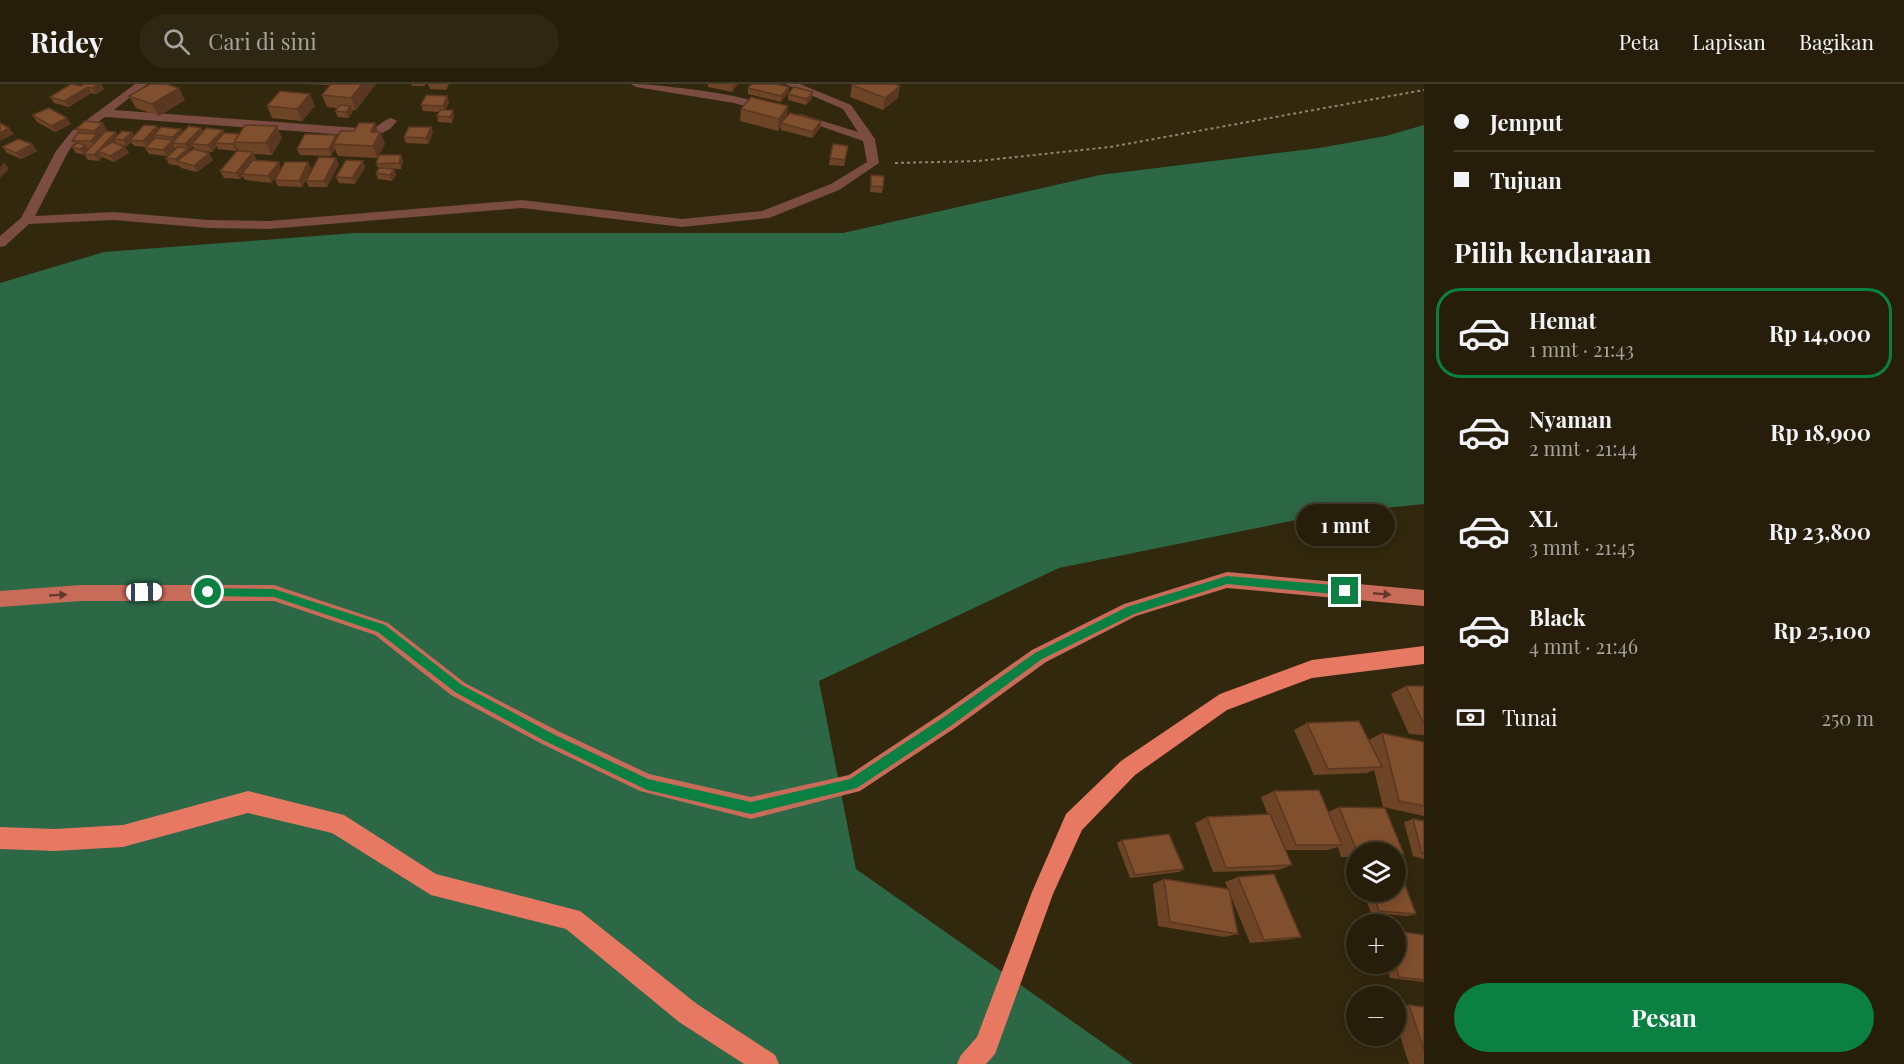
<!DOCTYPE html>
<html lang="id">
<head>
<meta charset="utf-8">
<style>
	body { margin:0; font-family:"Playfair Display",serif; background:#2e2713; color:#f1f3f6; height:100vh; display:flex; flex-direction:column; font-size:22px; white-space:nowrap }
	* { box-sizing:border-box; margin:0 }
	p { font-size:20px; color:#a4a29c }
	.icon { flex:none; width:33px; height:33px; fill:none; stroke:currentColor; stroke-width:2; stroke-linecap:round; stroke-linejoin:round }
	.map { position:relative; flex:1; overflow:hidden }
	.panel { display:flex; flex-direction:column; background:#261e0a; width:480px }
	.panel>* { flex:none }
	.banner { display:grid; align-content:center; height:132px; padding:0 30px; background:#261e0a }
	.tools { position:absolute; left:1346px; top:758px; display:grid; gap:12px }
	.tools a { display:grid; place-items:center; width:60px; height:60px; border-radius:50%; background:#261e0a; box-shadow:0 3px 15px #0003,0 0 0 2px #423c2b; font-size:30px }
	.end { position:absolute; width:27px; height:27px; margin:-14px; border:8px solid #0b8043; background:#fff; box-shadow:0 0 0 3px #fff }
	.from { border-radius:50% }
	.bubble { position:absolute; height:42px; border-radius:21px; background:#261e0a; box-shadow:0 3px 15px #0003,0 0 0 2px #423c2b; font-size:20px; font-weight:700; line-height:42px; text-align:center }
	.car { position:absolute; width:18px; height:36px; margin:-18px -9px; border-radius:8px; box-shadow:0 0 4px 2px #0007; background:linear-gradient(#fff 24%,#345 0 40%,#fff 0 76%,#345 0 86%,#fff 0) }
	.banner b { display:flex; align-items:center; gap:21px; height:57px; font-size:22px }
	.banner b+b { border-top:2px solid #423c2b }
	.banner i { width:15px; height:15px; background:#f1f3f6 }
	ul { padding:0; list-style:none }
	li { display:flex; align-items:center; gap:18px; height:90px; margin:0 12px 9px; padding:0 18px; border:3px solid transparent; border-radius:24px }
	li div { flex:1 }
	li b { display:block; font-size:22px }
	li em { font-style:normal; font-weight:700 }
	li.selected { border-color:#0b8043 }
	li>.icon { width:54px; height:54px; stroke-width:1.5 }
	h2 { padding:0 30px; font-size:27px; line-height:72px }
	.pay { display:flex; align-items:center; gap:15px; height:66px; padding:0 30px; font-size:22px }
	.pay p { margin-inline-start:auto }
	.cta { display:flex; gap:12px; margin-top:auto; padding:12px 30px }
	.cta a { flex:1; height:69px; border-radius:36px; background:#0b8043; color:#fff; font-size:24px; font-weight:700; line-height:69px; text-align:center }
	header { display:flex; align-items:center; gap:36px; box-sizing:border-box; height:84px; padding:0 30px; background:#261e0a; border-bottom:2px solid #423c2b }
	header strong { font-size:28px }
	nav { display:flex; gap:33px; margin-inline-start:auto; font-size:21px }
	.search { width:420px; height:54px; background:#2e2713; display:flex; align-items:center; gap:15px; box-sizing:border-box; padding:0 21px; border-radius:33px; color:#a4a29c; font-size:22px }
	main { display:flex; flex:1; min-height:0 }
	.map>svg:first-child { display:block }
</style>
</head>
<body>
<header>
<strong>Ridey</strong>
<div class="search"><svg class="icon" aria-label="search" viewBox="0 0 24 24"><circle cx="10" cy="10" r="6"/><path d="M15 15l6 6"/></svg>Cari di sini</div>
<nav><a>Peta</a><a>Lapisan</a><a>Bagikan</a></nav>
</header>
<main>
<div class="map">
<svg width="1424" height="980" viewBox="0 0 1424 980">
	<rect width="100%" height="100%" fill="#32280d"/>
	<path fill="#2c6746" d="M1424,41V420L1326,430L1059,484L819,597L856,785L1133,980H0V199L104,168L355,149H843L1100,91L1319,64L1386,52Z"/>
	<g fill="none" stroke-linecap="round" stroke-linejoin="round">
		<path stroke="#8c846e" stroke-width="2" stroke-dasharray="3 3" stroke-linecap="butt" d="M895,79L978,77L1110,63L1424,6"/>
		<g fill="#7a4c42" fill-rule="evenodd">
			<path d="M135,0H147L114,26L372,45C379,42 385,35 391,34L397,37L390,45L374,53L105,33L80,51L68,68L35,132L113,128L209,136L269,137L522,116L682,135L762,127L831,100L867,78L863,57L794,33L800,30L858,48L843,25L785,0H800L851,21L875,55L879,79L839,106L769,134L682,143L522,124L269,145L209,144L113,136L29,140L5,162L0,163V152L21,134L56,67L72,47Z"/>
			<path d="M631,0C657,0 758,11 776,26L770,29L734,19L636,3Z"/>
		</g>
		<path fill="#c86c59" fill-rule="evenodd" d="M1227,488L1424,506V522L1227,504L1136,532L1046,578L955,644L860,707L751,735L640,707L542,660L451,611L375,551L274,517H81L0,523V507L81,501H274L388,539L465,599L556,646L649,690L751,713L849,691L941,630L1032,566L1124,520Z"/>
		<g fill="#e77861" fill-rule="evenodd">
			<path d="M1424,562V580L1312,594L1227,626L1135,691L1082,746L1053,810L995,970L986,980H957L961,971L977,953L1032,808L1066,730L1121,677L1220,610L1312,576Z"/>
			<path d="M248,707L344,731L436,790L580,827L697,920L775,971L779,980H744L679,938L566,845L431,811L332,749L248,729L123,763L55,767L0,765V743L55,745L123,741Z"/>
		</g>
	</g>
	<g fill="#6e4427">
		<path d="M85,0H101L104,5L96,10L91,9L69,23L54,19L50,13L81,2Z"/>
		<path d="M306,0H376L356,26H352L353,28L348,34L338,33L335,27L337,24L327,23L322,11L330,1Z"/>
		<path d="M411,0H426L424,2H412Z"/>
		<path d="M428,0H449L446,6L430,5Z"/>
		<path d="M708,0H738L732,8L708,3Z"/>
		<path d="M852,1L898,14L883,26L850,13Z"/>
		<path d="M789,3L788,9L781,18L748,10V4Z"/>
		<path d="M788,10L812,14L806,21L788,16Z"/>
		<path d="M129,12L185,16L159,32L136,24Z"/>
		<path d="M447,12L449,19L445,26H453L454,32L452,39L438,38L437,32L439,28L423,27L421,21Z"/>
		<path d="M267,22H315L302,37L272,34Z"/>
		<path d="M741,25L787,32L821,43L812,54L781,46V43L778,47L740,37Z"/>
		<path d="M32,31L71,40L55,48L37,38Z"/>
		<path d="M157,42L159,45H181L183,48L201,44L203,47L223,46L224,49L282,54L272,71L254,70L256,75L255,77L281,85L308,78L311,85L302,103L278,102L275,96L281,85L271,99L245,96L242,92L240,95L224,94L220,87L239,67L238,65L236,67L218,65L217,62L212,68L195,66L193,62L189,66L190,68L213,76L197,88L181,84L180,82L169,80L166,74L176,65L175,64L167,72L149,70L145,64L146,63L134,62L131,58L127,62L121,61L125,63L129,69L114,78L102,73L99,77L88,76L85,71L76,69L72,63L75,61L72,57L78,49L76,45H107L99,53L100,54L118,51H134Z"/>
		<path d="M431,43L433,49L428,60L406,59L404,53Z"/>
		<path d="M380,48L385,60L377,74L338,72L335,65L331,72L300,71L297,65L336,51L337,53Z"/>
		<path d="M32,60L37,67L21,75L7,69L2,63Z"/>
		<path d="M848,62L844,82L829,81L830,74Z"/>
		<path d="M401,71L403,77L401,85H394L396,91L392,97L378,95L376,89L379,85L376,80Z"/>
		<path d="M339,80L327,103H309L306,97Z"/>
		<path d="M365,83L355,100L339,99L336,93Z"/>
		<path d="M871,91L883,103L882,109L870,108Z"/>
		<path d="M1406,602H1424V651L1409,650L1391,610Z"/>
		<path d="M1307,639L1369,656L1382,649L1424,658V732L1383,723L1374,686L1367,689L1314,691L1294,646Z"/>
		<path d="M1274,707L1328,728L1339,723L1404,770L1395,772V768H1356V773H1341L1338,763L1327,766H1286L1292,781L1278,786L1213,788L1195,739L1207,733L1268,731L1261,713Z"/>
		<path d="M1413,735L1424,737V775L1413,772L1404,738Z"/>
		<path d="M1122,756L1184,785L1179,788L1130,794L1117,759Z"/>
		<path d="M1238,793L1301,853L1286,856L1250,859L1230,810L1238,850L1224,853L1158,842L1153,800L1164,795L1228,805L1225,798Z"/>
		<path d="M1363,807H1395L1416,830L1407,832L1371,829Z"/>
		<path d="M1424,851V898L1390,894L1386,879H1395Z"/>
		<path d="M1409,921L1424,923V980H1409L1395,936V923Z"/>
	</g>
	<g fill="#5a3720">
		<path d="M98,0H101L104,5L96,10L92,4Z"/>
		<path d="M362,0H376L356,26L351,14Z"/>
		<path d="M734,0H738L732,8V2Z"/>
		<path d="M900,2L898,14L883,26L885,14Z"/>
		<path d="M88,3L91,9L69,23L64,17Z"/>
		<path d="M789,3L788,9L781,18V12Z"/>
		<path d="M179,4L185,16L159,32L152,20Z"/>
		<path d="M813,8L812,14L806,21L807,15Z"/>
		<path d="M310,10L315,22L302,37L297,25Z"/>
		<path d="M447,12L449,19L444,28L443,22Z"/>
		<path d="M351,22L353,28L348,34L346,28Z"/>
		<path d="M788,22L787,34L781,39V43L778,47L779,35Z"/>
		<path d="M453,26L454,32L452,39L450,33Z"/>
		<path d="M67,34L71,40L55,48L51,42Z"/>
		<path d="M821,37V43L812,54L813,48Z"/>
		<path d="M103,39L107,45L99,53L101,56L95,63L91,57L96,51L94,47Z"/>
		<path d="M375,39L379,50L380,48L385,60L377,74L373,62L371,48Z"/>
		<path d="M157,42L161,48L154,51L156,54L147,63L143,57Z"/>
		<path d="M277,42L282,54L272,71L266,59Z"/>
		<path d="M431,43L433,49L428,60L426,54Z"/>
		<path d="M9,44L14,50L0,57V49Z"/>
		<path d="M201,44L205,50L192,60L193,62L189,66L191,70L177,77L179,82L176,75L188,64L185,60Z"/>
		<path d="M181,45L184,51L176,59L173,53Z"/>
		<path d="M223,46L226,52L215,59L217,62L212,68L208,61Z"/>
		<path d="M116,48L120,54L114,55L116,58L105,70L98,67Z"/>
		<path d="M132,48L136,54L130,56L131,58L127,62L123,56Z"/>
		<path d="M336,51L338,57L333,60L335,65L331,72L329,65Z"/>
		<path d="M173,56L175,59H172L175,64L167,72L163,66Z"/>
		<path d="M234,59L238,65L236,67L233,60Z"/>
		<path d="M32,60L37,67L21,75L16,69Z"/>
		<path d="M86,61L90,67L84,71L80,65Z"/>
		<path d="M125,63L129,69L114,78L110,72Z"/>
		<path d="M98,67L102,73L99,77L94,71Z"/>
		<path d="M253,68L256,75L243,90H242V92L240,95L236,89Z"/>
		<path d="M209,69L213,76L197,88L194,82Z"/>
		<path d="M401,71L403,77L401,85L399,79Z"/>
		<path d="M336,74L339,80L327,103L324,97Z"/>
		<path d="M363,77L365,83L355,100L352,94Z"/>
		<path d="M4,78L9,85L0,94V83Z"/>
		<path d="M279,78L281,85L271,99L268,92Z"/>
		<path d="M308,78L311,85L302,103L299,97Z"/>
		<path d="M394,85L396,91L392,97L390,91Z"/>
	</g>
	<g fill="#804f2d" stroke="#5a3720" stroke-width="1.5">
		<path d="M71,0L81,2L85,0H98L92,4L88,3L64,17L50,13Z"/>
		<path d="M150,0H166L179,4L152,20L129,12Z"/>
		<path d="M331,0H362L351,14L322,11Z"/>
		<path d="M752,0H776L789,3L781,12L748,4Z"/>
		<path d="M853,0H894L900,2L885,14L852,1Z"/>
		<path d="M794,3L813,8L807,15L788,10Z"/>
		<path d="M280,7L310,10L297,25L267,22Z"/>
		<path d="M426,11L447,12L443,22L421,21Z"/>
		<path d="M751,13L788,22L779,35L741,25Z"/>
		<path d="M340,21L351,22L346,28L335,27Z"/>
		<path d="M49,24L67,34L51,42L32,31Z"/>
		<path d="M440,26H453L450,33L437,32Z"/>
		<path d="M790,29L821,37L813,48L781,39Z"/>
		<path d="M85,37L103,39L94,47L76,45Z"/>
		<path d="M0,39L9,44L0,49Z"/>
		<path d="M359,39H375L371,48H380L373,62L333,60L341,47H354Z"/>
		<path d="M144,41L157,42L143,57L130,56Z"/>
		<path d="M245,41L277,42L266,59L234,58Z"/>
		<path d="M189,42L201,44L185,60L172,59Z"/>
		<path d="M161,43L181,45L173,53L154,51Z"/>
		<path d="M409,43H431L426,54L404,53Z"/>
		<path d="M206,44L223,46L208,61L192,60Z"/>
		<path d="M106,47L116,48L94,71L84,70Z"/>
		<path d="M122,47L132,48L123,56L114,55Z"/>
		<path d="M78,49L97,50L91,57H72Z"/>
		<path d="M224,49L239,50L233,60L215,59Z"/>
		<path d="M305,50L336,51L329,65H297Z"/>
		<path d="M155,54L173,56L163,66L145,64Z"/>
		<path d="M18,55L32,60L16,69L2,63Z"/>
		<path d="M112,58L125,63L110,72L98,67Z"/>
		<path d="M77,59L86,61L80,65L72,63Z"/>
		<path d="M833,60L848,62L845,76L830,74Z"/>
		<path d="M178,63L188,64L176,75L166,74Z"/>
		<path d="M193,65L209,69L194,82L177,77Z"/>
		<path d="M237,67L253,68L236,89L220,87Z"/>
		<path d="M379,71H401L399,79L376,80Z"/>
		<path d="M319,73L336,74L324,97H306Z"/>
		<path d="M253,76L279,78L268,92L242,90Z"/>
		<path d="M346,76L363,77L352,94L336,93Z"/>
		<path d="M285,78H308L299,97L275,96Z"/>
		<path d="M379,84L394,85L390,91L376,89Z"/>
		<path d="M871,91L884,92L883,103L871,102Z"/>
		<path d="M1406,602H1424V641Z"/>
		<path d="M1359,637L1382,683L1328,685L1307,639Z"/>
		<path d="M1382,649L1424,658V722L1399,717Z"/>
		<path d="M1319,706L1342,761H1296L1274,707Z"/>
		<path d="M1339,723L1385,724L1404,770L1395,769V768H1357Z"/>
		<path d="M1270,730L1292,781L1226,784L1207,733Z"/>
		<path d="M1413,735L1424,737V770H1422Z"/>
		<path d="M1169,750L1184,785L1135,791L1122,756Z"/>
		<path d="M1395,788H1400L1416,830L1379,827L1372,807H1395Z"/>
		<path d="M1274,790L1301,853L1264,856L1238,793Z"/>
		<path d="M1164,795L1229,805L1238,850L1170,838Z"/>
		<path d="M1395,847L1424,851V896L1399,893L1395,878Z"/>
		<path d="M1409,921L1424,923V966Z"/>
	</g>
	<defs><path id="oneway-solid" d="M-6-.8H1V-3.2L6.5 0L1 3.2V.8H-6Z" transform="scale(1.5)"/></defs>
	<g fill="#663a2b">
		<use href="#oneway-solid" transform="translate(1382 510) rotate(5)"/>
		<use href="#oneway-solid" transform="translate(58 511) rotate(-3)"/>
	</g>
	<path fill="#0b8043" d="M1227,492L1345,502L1350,507L1345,511L1227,500L1134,530L1042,575L952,641L857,704L751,730L647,706L545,657L455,608L378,548L274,513L208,512L203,508L208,504L274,505L385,541L462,601L553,650L648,695L751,718L850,695L944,633L1035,569L1127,523Z"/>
</svg>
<div class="tools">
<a><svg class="icon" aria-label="layers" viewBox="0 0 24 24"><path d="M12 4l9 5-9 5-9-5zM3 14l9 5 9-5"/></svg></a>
<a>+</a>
<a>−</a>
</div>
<i class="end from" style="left:208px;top:508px"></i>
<i class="end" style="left:1345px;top:507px"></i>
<div class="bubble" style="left:1296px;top:420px;width:99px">1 mnt</div>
<i class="car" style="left:144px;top:508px;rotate:89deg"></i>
</div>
<section class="panel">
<div class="banner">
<b><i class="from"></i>Jemput</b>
<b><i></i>Tujuan</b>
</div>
<h2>Pilih kendaraan</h2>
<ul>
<li class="selected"><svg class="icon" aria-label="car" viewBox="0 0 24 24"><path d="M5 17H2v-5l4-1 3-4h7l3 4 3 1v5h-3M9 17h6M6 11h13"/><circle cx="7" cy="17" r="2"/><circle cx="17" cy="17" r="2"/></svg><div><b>Hemat</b><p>1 mnt · 21:43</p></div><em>Rp 14,000</em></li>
<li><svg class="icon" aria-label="car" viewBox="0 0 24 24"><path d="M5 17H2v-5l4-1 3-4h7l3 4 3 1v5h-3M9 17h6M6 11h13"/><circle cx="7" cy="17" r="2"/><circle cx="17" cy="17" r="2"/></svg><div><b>Nyaman</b><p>2 mnt · 21:44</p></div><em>Rp 18,900</em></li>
<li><svg class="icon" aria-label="car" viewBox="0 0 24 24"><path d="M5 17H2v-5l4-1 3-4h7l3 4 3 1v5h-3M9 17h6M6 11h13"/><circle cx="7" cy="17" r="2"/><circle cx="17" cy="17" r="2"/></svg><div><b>XL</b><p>3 mnt · 21:45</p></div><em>Rp 23,800</em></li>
<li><svg class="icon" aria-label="car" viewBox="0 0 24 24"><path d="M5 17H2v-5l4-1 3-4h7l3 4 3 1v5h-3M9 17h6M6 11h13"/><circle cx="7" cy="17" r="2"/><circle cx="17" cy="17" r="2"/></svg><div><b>Black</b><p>4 mnt · 21:46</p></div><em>Rp 25,100</em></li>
</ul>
<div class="pay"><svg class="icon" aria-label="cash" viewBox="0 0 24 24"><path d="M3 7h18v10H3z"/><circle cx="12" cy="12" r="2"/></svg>Tunai<p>250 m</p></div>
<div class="cta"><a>Pesan</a></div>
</section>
</main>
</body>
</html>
